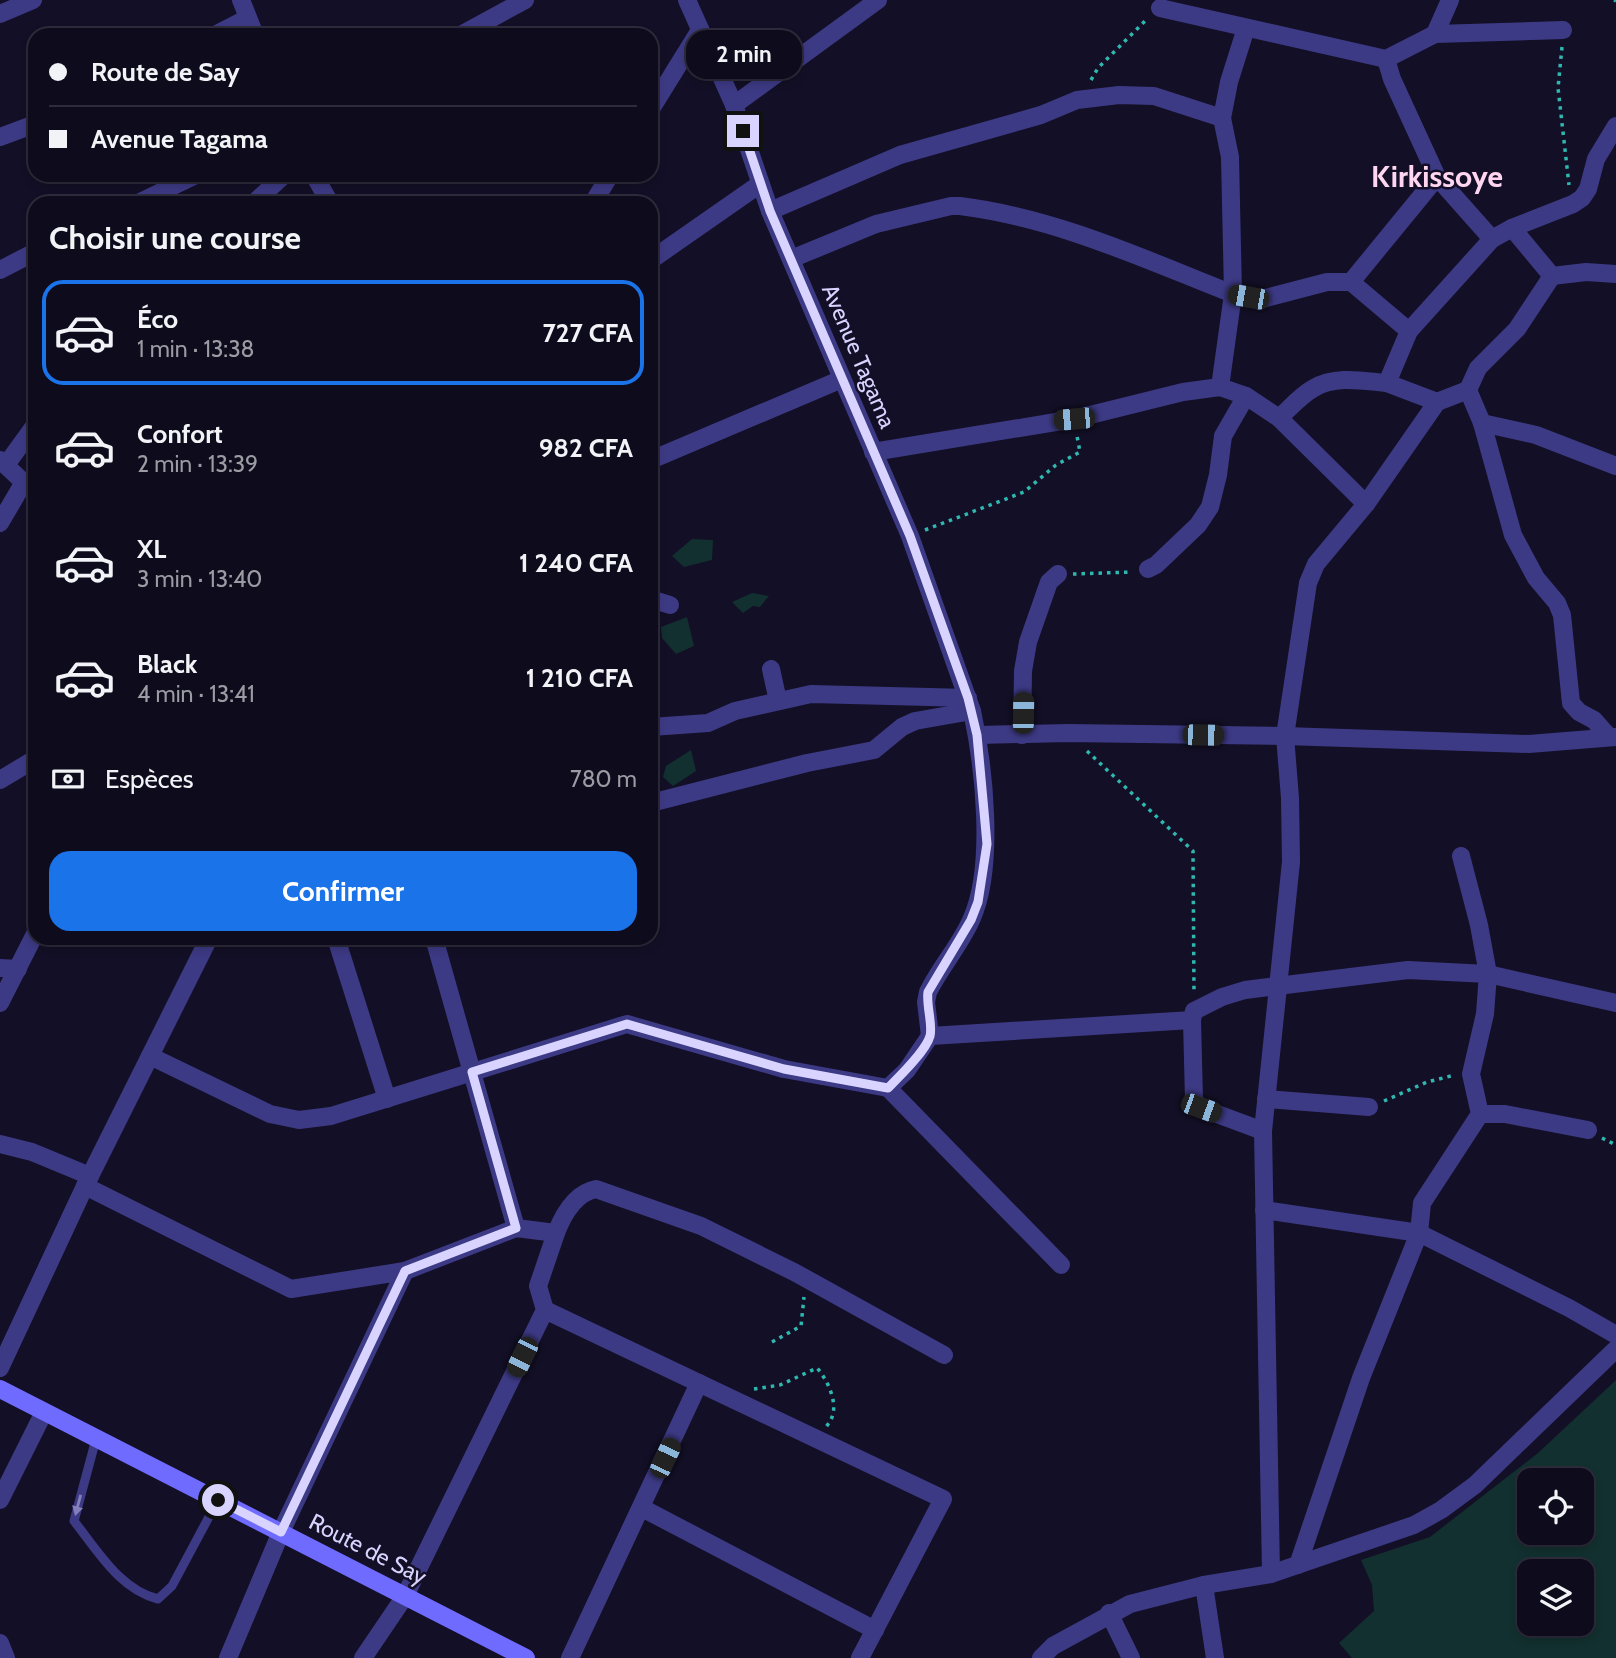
<!DOCTYPE html>
<html lang="fr">
<head>
<meta charset="utf-8">
<style>
	body { margin:0; font-family:Cabin,sans-serif; background:#171425; color:#f1f3f6; height:100vh; display:flex; flex-direction:column; font-size:26px; white-space:nowrap }
	* { box-sizing:border-box; margin:0 }
	p { font-size:23px; color:#9b9ba3 }
	.icon { flex:none; width:38px; height:38px; fill:none; stroke:currentColor; stroke-width:2; stroke-linecap:round; stroke-linejoin:round }
	.map { position:relative; flex:1; overflow:hidden }
	.sheet { position:absolute; left:28px; top:196px; width:630px; height:749px; display:flex; flex-direction:column; background:#0e0b1c; border-radius:21px; box-shadow:0 4px 10px #0003,0 0 0 2px #2e2b3b }
	.sheet>* { flex:none }
	.hud { position:absolute; left:28px; top:28px; width:630px; height:154px; border-radius:21px; box-shadow:0 4px 10px #0003,0 0 0 2px #2e2b3b; display:grid; align-content:center; height:154px; padding:0 21px; background:#0e0b1c }
	.controls { position:absolute; left:1517px; top:1468px; display:grid; gap:14px }
	.controls a { display:grid; place-items:center; width:77px; height:77px; border-radius:14px; background:#0e0b1c; box-shadow:0 4px 10px #0003,0 0 0 2px #2e2b3b; font-size:35px }
	.end { position:absolute; width:32px; height:32px; margin:-16px; border:9px solid #d9d4ff; background:#111; box-shadow:0 0 0 4px #111 }
	.from { border-radius:50% }
	.bubble { position:absolute; height:49px; border-radius:21px; background:#0e0b1c; box-shadow:0 4px 10px #0003,0 0 0 2px #2e2b3b; font-size:23px; font-weight:700; line-height:49px; text-align:center }
	.car { position:absolute; width:21px; height:42px; margin:-21px -10px; border-radius:9px; box-shadow:0 0 5px 2px #0007; background:linear-gradient(#222 24%,#8ab4d8 0 40%,#222 0 76%,#8ab4d8 0 86%,#222 0) }
	.hud b { display:flex; align-items:center; gap:24px; height:66px; font-size:26px }
	.hud b+b { border-top:2px solid #2e2b3b }
	.hud i { width:18px; height:18px; background:#f1f3f6 }
	ul { padding:0; list-style:none }
	li { display:flex; align-items:center; gap:21px; height:105px; margin:0 14px 10px; padding:0 7px; border:4px solid transparent; border-radius:21px }
	li div { flex:1 }
	li b { display:block; font-size:26px }
	li em { font-style:normal; font-weight:700 }
	li.active { border-color:#1a73e8 }
	li>.icon { width:63px; height:63px; stroke-width:1.5 }
	h2 { padding:0 21px; font-size:32px; line-height:84px }
	.pay { display:flex; align-items:center; gap:18px; height:77px; padding:0 21px; font-size:26px }
	.pay p { margin-inline-start:auto }
	.button { display:flex; gap:14px; margin-top:auto; padding:14px 21px }
	.button a { flex:1; height:80px; border-radius:21px; background:#1a73e8; color:#fff; font-size:28px; font-weight:700; line-height:80px; text-align:center }
	.map>svg:first-child { display:block }
</style>
</head>
<body>
<div class="map">
<svg width="1616" height="1658" viewBox="0 0 1616 1658">
	<rect width="100%" height="100%" fill="#130f26"/>
	<g fill="#12302f" fill-rule="evenodd">
		<path d="M692,539L713,540L712,560L684,567L672,556Z"/>
		<path d="M752,593L769,596L760,607L753,606L743,613L732,602Z"/>
		<path d="M687,617L694,646L676,654L662,638L661,627Z"/>
		<path d="M691,750L696,771L673,786L663,777L666,766Z"/>
		<path d="M1616,1380V1658H1352L1339,1643L1374,1611L1372,1585L1361,1560L1430,1537L1538,1453ZM1582,1480V1533H1530V1480ZM1530,1572H1582V1624H1530Z"/>
	</g>
	<g fill="none" stroke-linecap="round" stroke-linejoin="round">
		<g stroke="#2fb8b0" stroke-width="3.5" stroke-dasharray="3.5 5" stroke-linecap="butt">
			<path d="M1614,0L1616,1"/>
			<path d="M1562,47L1558,88L1569,185"/>
			<path d="M1091,80L1098,68L1147,19"/>
			<path d="M925,530L1024,492L1056,465L1080,452L1077,436"/>
			<path d="M1073,574L1132,572"/>
			<path d="M1087,751L1193,851L1194,992"/>
			<path d="M1384,1101L1427,1082L1455,1075"/>
			<path d="M1602,1138L1616,1145"/>
			<path d="M772,1342L801,1326L804,1297"/>
			<path d="M754,1389L780,1385L817,1368C827,1379 838,1402 832,1417C831,1421 828,1424 826,1427"/>
		</g>
		<path stroke="#3d3a85" stroke-width="9" d="M96,1439L74,1521C97,1550 120,1590 158,1599L172,1586L218,1500"/>
		<g stroke="#3d3a85" stroke-width="18">
			<path d="M241,0L255,35"/>
			<path d="M687,0L734,105L770,211L910,536L972,711C984,767 995,865 972,918C961,944 941,966 928,992L926,1002L930,1036"/>
			<path d="M1160,8L1386,59"/>
			<path d="M0,14L33,0"/>
			<path d="M1435,34L1563,30"/>
			<path d="M215,35L248,18"/>
			<path d="M461,35L525,0"/>
			<path d="M734,105L878,0"/>
			<path d="M651,109L700,30"/>
			<path d="M1222,118L1229,82L1246,28"/>
			<path d="M0,137L35,124"/>
			<path d="M314,175L330,203"/>
			<path d="M1437,177L1392,79L1386,59L1435,34L1450,0"/>
			<path d="M138,203L196,175"/>
			<path d="M254,203L284,175"/>
			<path d="M593,203L610,175"/>
			<path d="M770,211L900,155L1041,115L1077,100L1119,95L1154,96L1222,118L1230,157L1233,294L1220,387"/>
			<path d="M1512,228L1552,276L1586,272L1616,274"/>
			<path d="M791,259L876,224L951,206H960C1056,218 1144,259 1233,294L1262,299L1327,282H1351L1437,177L1492,239"/>
			<path d="M651,260L760,184"/>
			<path d="M0,270L35,252"/>
			<path d="M1351,282L1409,331"/>
			<path d="M1468,390L1478,368L1517,329L1552,276"/>
			<path d="M1437,402L1468,390L1482,423L1536,435L1616,466"/>
			<path d="M1279,418C1290,408 1301,395 1314,388C1335,375 1364,381 1387,383"/>
			<path d="M1482,423L1513,535L1536,578L1557,603L1562,615L1571,703L1579,712L1594,720L1609,737"/>
			<path d="M873,452L1074,419L1183,392L1220,387L1246,396L1279,418L1366,504"/>
			<path d="M0,460L35,493"/>
			<path d="M651,460L842,379"/>
			<path d="M6,465L35,425"/>
			<path d="M0,523L24,482"/>
			<path d="M1148,569L1156,565L1198,525L1210,507L1218,475L1223,436L1246,396"/>
			<path d="M651,599L670,605"/>
			<path d="M771,669L778,701"/>
			<path d="M651,727L708,723L735,711L811,694L968,698"/>
			<path d="M977,735L1068,733L1285,736L1529,744L1616,737"/>
			<path d="M1022,735L1023,671L1028,642L1049,582L1058,574"/>
			<path d="M0,780L35,759"/>
			<path d="M651,803L807,763L874,750L902,727L915,721L972,711"/>
			<path d="M336,938L387,1099"/>
			<path d="M434,938L516,1228"/>
			<path d="M0,968L18,969"/>
			<path d="M0,1003L35,934"/>
			<path d="M150,1056L270,1114L299,1120L331,1116L627,1024L784,1069L888,1088L907,1070L930,1036L1192,1020"/>
			<path d="M888,1088L1061,1265"/>
			<path d="M1266,1099L1369,1107"/>
			<path d="M1480,1114H1505L1588,1130"/>
			<path d="M1263,1131L1201,1108L1194,1100L1192,1020L1194,1011L1222,997L1245,990L1408,970L1488,974L1616,1003"/>
			<path d="M0,1144L32,1152L90,1176"/>
			<path d="M85,1186L291,1289L405,1271L516,1228L556,1233L538,1286L545,1310L405,1596L363,1658"/>
			<path d="M1264,1210L1419,1233L1569,1308L1616,1335"/>
			<path d="M556,1233C563,1215 575,1193 596,1189L701,1226L794,1272L944,1355"/>
			<path d="M545,1310L943,1499L860,1658"/>
			<path d="M0,1368L85,1186L209,938"/>
			<path d="M0,1500L44,1412"/>
			<path d="M642,1508L875,1630"/>
			<path d="M1298,1565L1361,1378L1419,1233L1422,1203L1480,1114L1471,1074L1485,1014L1488,974L1479,925L1461,856"/>
			<path d="M1271,1574L1263,1131L1291,862L1290,798L1285,736L1308,583L1316,564L1366,504L1437,402L1387,383L1409,331L1492,239L1512,228L1573,204L1582,198L1588,189L1596,159L1616,126"/>
			<path d="M1204,1585L1215,1658"/>
			<path d="M1109,1613L1131,1658"/>
			<path d="M0,1643L6,1658"/>
			<path d="M228,1658L281,1532L405,1271"/>
			<path d="M570,1658L699,1383"/>
			<path d="M1041,1658L1053,1646L1130,1604L1204,1585L1271,1574L1414,1525L1441,1510L1475,1485L1616,1349"/>
		</g>
		<path stroke="#6f6bff" stroke-width="18" d="M0,1389L526,1658"/>
	</g>
	<defs><path id="oneway-solid" d="M-6-.8H1V-3.2L6.5 0L1 3.2V.8H-6Z" transform="scale(1.75)"/></defs>
	<use fill="#837fbc" href="#oneway-solid" transform="translate(78 1505) rotate(105)"/>
	<g fill="none" stroke-linecap="round" stroke-linejoin="round">
		<path stroke="#d9d4ff" stroke-width="9" d="M218,1500L281,1532L405,1271L516,1228L472,1072L627,1024L784,1069L888,1088C899,1077 926,1051 930,1036C933,1025 926,1005 928,992L971,920L978,902L987,844L977,735L968,698L910,536L770,211L743,131"/>
	</g>
	<g text-anchor="middle" stroke-width="5" stroke-linejoin="round" paint-order="stroke">
		<g font-size="23" fill="#d9d4ff" stroke="#130f26">
			<text transform="translate(859 356) rotate(67)" y="8">Avenue Tagama</text>
			<text transform="translate(368 1549) rotate(27)" y="8">Route de Say</text>
		</g>
		<g font-size="30" font-weight="bold" fill="#ffd6f0" stroke="#130f26">
			<text x="1437" y="187">Kirkissoye</text>
		</g>
	</g>
</svg>
<div class="controls">
<a><svg class="icon" aria-label="locate" viewBox="0 0 24 24"><circle cx="12" cy="12" r="6"/><path d="M12 2v4M12 18v4M2 12h4M18 12h4"/></svg></a>
<a><svg class="icon" aria-label="layers" viewBox="0 0 24 24"><path d="M12 4l9 5-9 5-9-5zM3 14l9 5 9-5"/></svg></a>
</div>
<i class="end from" style="left:218px;top:1500px"></i>
<i class="end" style="left:743px;top:131px"></i>
<div class="bubble" style="left:686px;top:30px;width:116px">2 min</div>
<i class="car" style="left:1248px;top:297px;rotate:280deg"></i>
<i class="car" style="left:1074px;top:419px;rotate:265deg"></i>
<i class="car" style="left:1023px;top:713px;rotate:1deg"></i>
<i class="car" style="left:1203px;top:735px;rotate:91deg"></i>
<i class="car" style="left:1201px;top:1108px;rotate:110deg"></i>
<i class="car" style="left:522px;top:1357px;rotate:206deg"></i>
<i class="car" style="left:665px;top:1458px;rotate:25deg"></i>
<div class="hud">
<b><i class="from"></i>Route de Say</b>
<b><i></i>Avenue Tagama</b>
</div>
<section class="sheet">
<h2>Choisir une course</h2>
<ul>
<li class="active"><svg class="icon" aria-label="car" viewBox="0 0 24 24"><path d="M5 17H2v-5l4-1 3-4h7l3 4 3 1v5h-3M9 17h6M6 11h13"/><circle cx="7" cy="17" r="2"/><circle cx="17" cy="17" r="2"/></svg><div><b>Éco</b><p>1 min · 13:38</p></div><em>727 CFA</em></li>
<li><svg class="icon" aria-label="car" viewBox="0 0 24 24"><path d="M5 17H2v-5l4-1 3-4h7l3 4 3 1v5h-3M9 17h6M6 11h13"/><circle cx="7" cy="17" r="2"/><circle cx="17" cy="17" r="2"/></svg><div><b>Confort</b><p>2 min · 13:39</p></div><em>982 CFA</em></li>
<li><svg class="icon" aria-label="car" viewBox="0 0 24 24"><path d="M5 17H2v-5l4-1 3-4h7l3 4 3 1v5h-3M9 17h6M6 11h13"/><circle cx="7" cy="17" r="2"/><circle cx="17" cy="17" r="2"/></svg><div><b>XL</b><p>3 min · 13:40</p></div><em>1 240 CFA</em></li>
<li><svg class="icon" aria-label="car" viewBox="0 0 24 24"><path d="M5 17H2v-5l4-1 3-4h7l3 4 3 1v5h-3M9 17h6M6 11h13"/><circle cx="7" cy="17" r="2"/><circle cx="17" cy="17" r="2"/></svg><div><b>Black</b><p>4 min · 13:41</p></div><em>1 210 CFA</em></li>
</ul>
<div class="pay"><svg class="icon" aria-label="cash" viewBox="0 0 24 24"><path d="M3 7h18v10H3z"/><circle cx="12" cy="12" r="2"/></svg>Espèces<p>780 m</p></div>
<div class="button"><a>Confirmer</a></div>
</section>
</div>
</body>
</html>
